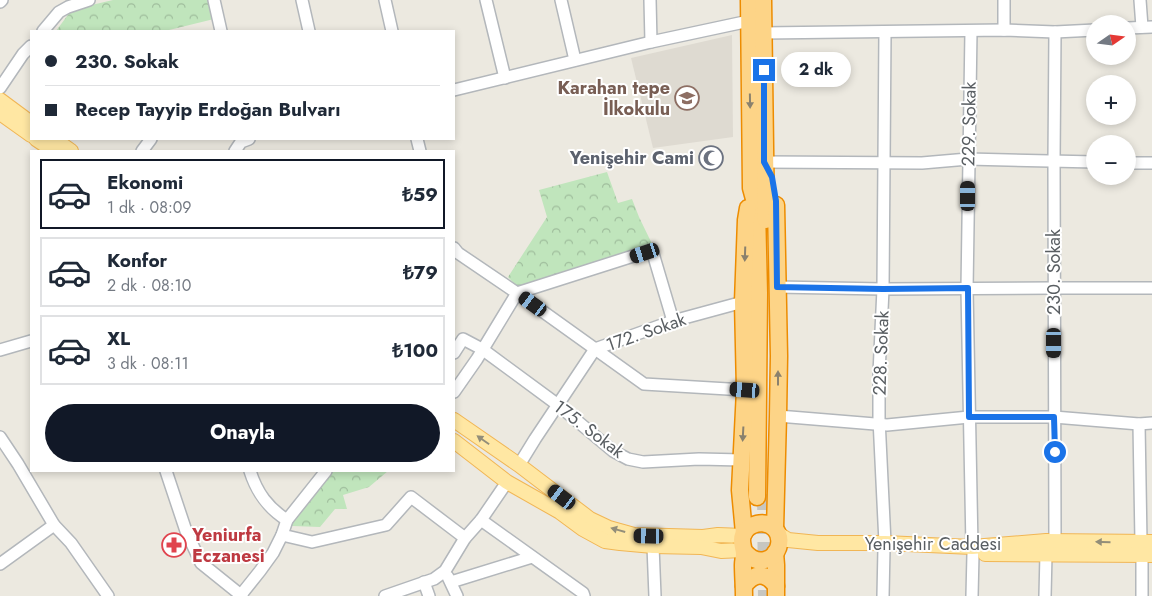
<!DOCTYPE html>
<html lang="tr">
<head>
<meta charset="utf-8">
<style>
	body { margin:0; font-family:Jost,sans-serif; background:#f2f2f3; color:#1f2937; height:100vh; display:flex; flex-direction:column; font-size:19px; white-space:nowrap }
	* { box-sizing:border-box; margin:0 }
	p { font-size:16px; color:#747a83 }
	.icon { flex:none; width:28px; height:28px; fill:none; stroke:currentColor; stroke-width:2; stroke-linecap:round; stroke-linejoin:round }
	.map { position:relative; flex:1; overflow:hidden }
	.side { position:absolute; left:30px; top:150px; width:425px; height:322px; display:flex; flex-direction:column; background:#fff; border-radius:0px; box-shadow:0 2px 8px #0003 }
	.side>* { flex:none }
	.hud { position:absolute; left:30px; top:30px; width:425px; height:110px; border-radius:0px; box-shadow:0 2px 8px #0003; display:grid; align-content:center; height:110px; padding:0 15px; background:#fff }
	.needle { width:32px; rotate:76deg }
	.tools { position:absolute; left:1086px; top:15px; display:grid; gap:10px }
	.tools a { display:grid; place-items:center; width:50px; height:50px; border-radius:50%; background:#fff; box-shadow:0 2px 8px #0003; font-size:25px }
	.end { position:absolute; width:22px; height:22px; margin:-11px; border:6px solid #1a73e8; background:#fff; box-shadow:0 0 0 2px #fff }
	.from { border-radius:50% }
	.bubble { position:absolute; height:35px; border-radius:18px; background:#fff; box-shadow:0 2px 8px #0003; font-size:16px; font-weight:700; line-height:35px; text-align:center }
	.car { position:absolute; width:15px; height:30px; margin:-15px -8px; border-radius:6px; box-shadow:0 0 4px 1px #0007; background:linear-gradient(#222 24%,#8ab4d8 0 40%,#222 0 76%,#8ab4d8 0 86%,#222 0) }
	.hud b { display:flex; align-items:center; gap:18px; height:48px; font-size:19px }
	.hud b+b { border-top:1px solid #e0e1e3 }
	.hud i { width:12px; height:12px; background:#1f2937 }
	ul { padding:9px 0 0; list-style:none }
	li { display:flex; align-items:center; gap:15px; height:70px; margin:0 10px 8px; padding:0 5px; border:2px solid #e0e1e3; border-radius:0px }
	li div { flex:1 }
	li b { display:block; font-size:19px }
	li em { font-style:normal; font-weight:700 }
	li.current { border-color:#111827 }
	li>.icon { width:45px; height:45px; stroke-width:1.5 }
	.primary-button { display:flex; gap:10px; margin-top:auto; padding:10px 15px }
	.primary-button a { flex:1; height:58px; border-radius:30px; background:#111827; color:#fff; font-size:20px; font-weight:700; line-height:58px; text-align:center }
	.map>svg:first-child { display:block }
</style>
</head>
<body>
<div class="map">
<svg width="1152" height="596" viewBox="0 0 1152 596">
	<defs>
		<pattern id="park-crowns" width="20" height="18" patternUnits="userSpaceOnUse" patternTransform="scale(1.25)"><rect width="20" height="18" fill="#c0e5bc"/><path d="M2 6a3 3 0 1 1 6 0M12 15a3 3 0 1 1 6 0" fill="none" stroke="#9fbd9c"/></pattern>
	</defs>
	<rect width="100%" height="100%" fill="#ece9e0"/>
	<path fill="#dedad1" d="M732,35L733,137L653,148L631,58Z"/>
	<g fill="url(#park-crowns)">
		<path d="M113,0H209L214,19L165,31H56L70,12L83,7Z"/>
		<path d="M607,172L618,203L632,199L639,217L654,248L520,290L508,277L547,217L539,190Z"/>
		<path d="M330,471H388L369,487L343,495L347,509H335L320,527L292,526L290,523Z"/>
	</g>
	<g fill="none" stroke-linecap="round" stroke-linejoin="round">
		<path stroke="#c7c6c0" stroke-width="16" stroke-dasharray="16 8" stroke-linecap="butt" d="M765,494L766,596"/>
		<g stroke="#b3b7bb" stroke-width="14">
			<g id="minor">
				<path d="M214,0L221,31"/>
				<path d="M302,0L309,31"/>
				<path d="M385,0L392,31"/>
				<path d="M486,0L505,78"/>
				<path d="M561,0L575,60"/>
				<path d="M650,0L651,42"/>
				<path d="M1140,0L1142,27"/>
				<path d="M0,2L2,0"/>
				<path d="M1128,28L1152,27"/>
				<path d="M1004,30V0"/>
				<path d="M43,31L59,12L68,7L89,0"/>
				<path d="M971,31L967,289L972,547"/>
				<path d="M885,32L883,289L879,373V419L885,543"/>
				<path d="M763,33L1004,30L1055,32L1095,30"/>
				<path d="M0,88L23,54L31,46"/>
				<path d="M454,90L651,42L749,21"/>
				<path d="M417,139L420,151"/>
				<path d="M142,151L151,139"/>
				<path d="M235,151L241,142L249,139"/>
				<path d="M764,162L922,163L968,159L1095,162"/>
				<path d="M1128,163H1152"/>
				<path d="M454,248L458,253L517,293L644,384L745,390"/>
				<path d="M777,287L883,289L1054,288H1152"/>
				<path d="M0,350L31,341"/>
				<path d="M454,353L463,339L482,349L558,405L613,451L628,459L643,462L699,459L742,460"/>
				<path d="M454,392L477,359L517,293L652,250L673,321"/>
				<path d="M778,416L887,425L969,417H1054L1139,424L1152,423"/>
				<path d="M1139,424L1141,542"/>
				<path d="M0,437L18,464L54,525L71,543L108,596"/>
				<path d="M519,465L535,439L595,349L673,321L743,302"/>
				<path d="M166,471L186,531L201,563L242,596"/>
				<path d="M250,471C257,493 268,508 287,520"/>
				<path d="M481,520L583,593L584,596"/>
				<path d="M282,535L312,542L386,525L411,497L465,538"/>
				<path d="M1055,541L1054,161L1055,32"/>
				<path d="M653,546L655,596"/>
				<path d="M0,564L54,525"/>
				<path d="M448,577L457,596"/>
				<path d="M424,582L429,596"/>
				<path d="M451,582L532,557"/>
				<path d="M240,596L260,571L273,553L282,535L287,520L326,471"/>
				<path d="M385,596L434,579L445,571L465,538L481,520L507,482"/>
				<path d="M883,596L884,548"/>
				<path d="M972,596L973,554"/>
				<path d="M1045,596L1046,554"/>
				<path d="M1142,596V555"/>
			</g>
		</g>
		<g stroke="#f1b655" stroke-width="16">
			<g id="major">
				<path d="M0,100L31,123"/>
				<path d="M0,113L31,135"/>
				<path d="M36,139L54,151"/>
				<path d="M54,139L71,151"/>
				<path d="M454,420L519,465L590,519L609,528L634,535L703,537L718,535L743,536"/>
				<path d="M454,441L507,482L560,512L583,529L605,541L620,543L653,546L701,547L721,551L743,550"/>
				<path d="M777,533L788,540L818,543H885L972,547L1046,541L1152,542"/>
				<path d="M985,554L1152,555"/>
			</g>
		</g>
		<g stroke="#ed8c00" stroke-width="19">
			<g id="highway">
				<path d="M749,0L751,188L757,210L759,293L757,497"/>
				<path d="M763,0L766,220"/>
				<path d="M775,529L778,416L779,356L776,205"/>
				<path d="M744,533L740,490L745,390L743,302L746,220L748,208"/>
				<path d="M775,553L776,565V596"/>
				<path d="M744,586C754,572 766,572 776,586"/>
				<path d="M744,596C744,586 743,575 743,565C743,561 744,558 744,554C744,547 740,542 743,535C748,523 765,519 775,529C784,540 778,557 765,560C757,562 750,558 745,552"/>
			</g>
		</g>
		<use href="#minor" stroke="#fff" stroke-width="11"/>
		<use href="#major" stroke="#ffe7a3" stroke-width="14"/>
		<use href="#highway" stroke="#fdd487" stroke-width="16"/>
	</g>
	<defs><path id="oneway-solid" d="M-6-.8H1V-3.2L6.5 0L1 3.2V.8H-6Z" transform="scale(1.25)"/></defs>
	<g fill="#8a816d">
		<use href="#oneway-solid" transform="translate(750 101) rotate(89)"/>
		<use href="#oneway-solid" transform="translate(745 254) rotate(92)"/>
		<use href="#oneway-solid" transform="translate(778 378) rotate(-90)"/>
		<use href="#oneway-solid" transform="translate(743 434) rotate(93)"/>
	</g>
	<g fill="#938e79">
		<use href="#oneway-solid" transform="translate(483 440) rotate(-145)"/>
		<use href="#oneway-solid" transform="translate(618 530) rotate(-164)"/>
		<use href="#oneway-solid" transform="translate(1103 542) rotate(-179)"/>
	</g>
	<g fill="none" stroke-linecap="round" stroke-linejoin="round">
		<path stroke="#1a73e8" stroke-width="6" d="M764,70V162L772,177L776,201L777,287L883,289L968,288L969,417H1054L1055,452"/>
	</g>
	<defs>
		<g id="school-ring" transform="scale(1.25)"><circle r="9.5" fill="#fff" stroke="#8d6e63" stroke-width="1.5"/><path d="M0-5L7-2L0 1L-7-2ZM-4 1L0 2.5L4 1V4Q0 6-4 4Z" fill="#8d6e63"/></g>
		<g id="mosque-ring" transform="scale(1.25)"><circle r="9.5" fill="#fff" stroke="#6b7280" stroke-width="1.5"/><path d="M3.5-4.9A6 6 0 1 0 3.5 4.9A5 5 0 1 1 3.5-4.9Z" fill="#6b7280"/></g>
		<g id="pharmacy-ring" transform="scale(1.25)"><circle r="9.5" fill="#fff" stroke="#e0444e" stroke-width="1.5"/><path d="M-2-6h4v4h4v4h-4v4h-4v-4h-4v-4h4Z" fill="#e0444e"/></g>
	</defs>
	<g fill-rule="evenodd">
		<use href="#school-ring" x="687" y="98"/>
		<use href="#mosque-ring" x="711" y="158"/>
		<use href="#pharmacy-ring" x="174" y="545"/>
	</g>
	<g text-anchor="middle" stroke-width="4" stroke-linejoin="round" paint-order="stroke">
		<g font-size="18" font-weight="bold" fill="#785e54" stroke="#fff" text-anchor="end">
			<text x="670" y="94">Karahan tepe<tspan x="670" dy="21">İlkokulu</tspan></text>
		</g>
		<g font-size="18" fill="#595e62" stroke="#fff">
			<text transform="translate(969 124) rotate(-89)" y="6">229. Sokak</text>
			<text transform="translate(1054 272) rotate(-90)" y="6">230. Sokak</text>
			<text transform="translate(646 332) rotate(-19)" y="6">172. Sokak</text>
			<text transform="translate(881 353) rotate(-88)" y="6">228. Sokak</text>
			<text transform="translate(589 429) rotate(37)" y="6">175. Sokak</text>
			<text x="933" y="550">Yenişehir Caddesi</text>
		</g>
		<g font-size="18" font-weight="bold" fill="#5b616d" stroke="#fff" text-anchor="end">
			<text x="694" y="164">Yenişehir Cami</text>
		</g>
		<g font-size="18" font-weight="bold" fill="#be3a42" stroke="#fff" text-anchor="start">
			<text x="192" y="541">Yeniurfa<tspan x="192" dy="21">Eczanesi</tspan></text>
		</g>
	</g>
</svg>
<div class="tools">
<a><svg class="needle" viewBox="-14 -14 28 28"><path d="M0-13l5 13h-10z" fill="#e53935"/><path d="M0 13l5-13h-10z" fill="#747a83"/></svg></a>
<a>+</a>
<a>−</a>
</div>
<i class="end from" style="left:1055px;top:452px"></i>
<i class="end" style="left:764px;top:70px"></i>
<div class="bubble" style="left:781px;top:52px;width:70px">2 dk</div>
<i class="car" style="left:968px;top:196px;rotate:0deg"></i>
<i class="car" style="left:645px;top:253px;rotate:252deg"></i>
<i class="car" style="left:533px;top:304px;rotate:306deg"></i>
<i class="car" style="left:1054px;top:343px;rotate:180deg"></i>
<i class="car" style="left:745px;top:390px;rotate:274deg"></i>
<i class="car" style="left:562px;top:497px;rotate:307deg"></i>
<i class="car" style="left:649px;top:536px;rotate:271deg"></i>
<div class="hud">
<b><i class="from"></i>230. Sokak</b>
<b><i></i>Recep Tayyip Erdoğan Bulvarı</b>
</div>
<section class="side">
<ul>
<li class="current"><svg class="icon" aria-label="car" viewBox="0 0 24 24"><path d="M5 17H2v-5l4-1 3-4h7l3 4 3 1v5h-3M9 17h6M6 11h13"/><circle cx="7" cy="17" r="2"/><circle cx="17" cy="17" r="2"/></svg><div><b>Ekonomi</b><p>1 dk · 08:09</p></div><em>₺59</em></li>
<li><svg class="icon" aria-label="car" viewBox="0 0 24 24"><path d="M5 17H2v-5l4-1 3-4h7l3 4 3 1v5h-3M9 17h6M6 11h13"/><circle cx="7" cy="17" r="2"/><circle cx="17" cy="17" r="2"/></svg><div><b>Konfor</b><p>2 dk · 08:10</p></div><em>₺79</em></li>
<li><svg class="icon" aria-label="car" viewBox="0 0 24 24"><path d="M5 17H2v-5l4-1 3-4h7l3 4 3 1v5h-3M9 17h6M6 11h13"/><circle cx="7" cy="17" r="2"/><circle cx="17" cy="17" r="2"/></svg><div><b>XL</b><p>3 dk · 08:11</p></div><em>₺100</em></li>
</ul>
<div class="primary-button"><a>Onayla</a></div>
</section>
</div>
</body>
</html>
